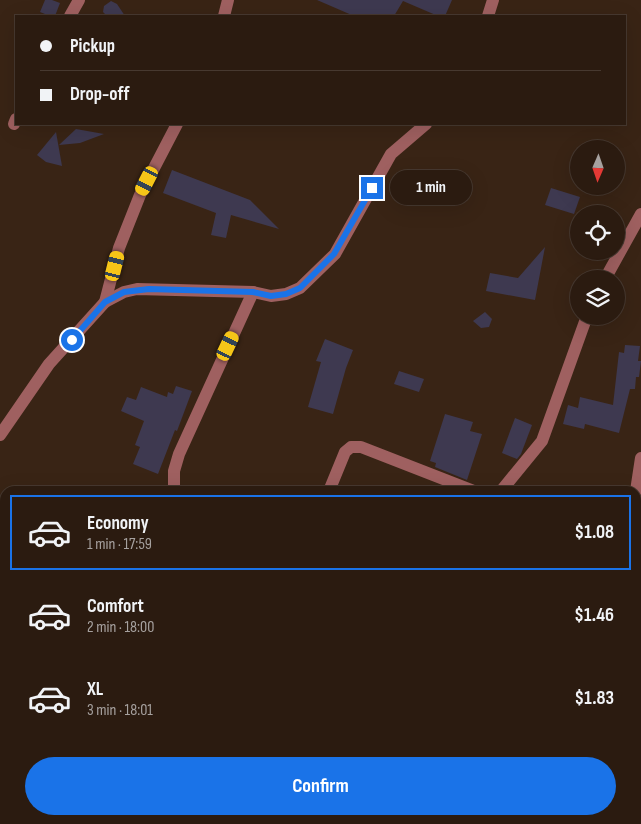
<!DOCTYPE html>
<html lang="en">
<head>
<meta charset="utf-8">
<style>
	body { margin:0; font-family:"Sofia Sans Condensed",sans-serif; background:#37281e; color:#f1f3f6; height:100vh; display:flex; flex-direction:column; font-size:19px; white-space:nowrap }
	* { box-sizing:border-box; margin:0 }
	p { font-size:16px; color:#a6a19f }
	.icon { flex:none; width:28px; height:28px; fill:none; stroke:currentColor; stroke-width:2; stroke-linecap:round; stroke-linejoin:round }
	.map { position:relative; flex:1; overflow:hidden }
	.sheet { position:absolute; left:0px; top:486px; width:641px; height:339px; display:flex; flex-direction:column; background:#2b1b10; border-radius:15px 15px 0 0; box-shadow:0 5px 20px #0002,0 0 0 1px #473930 }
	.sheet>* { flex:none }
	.top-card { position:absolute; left:15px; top:15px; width:611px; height:110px; border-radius:0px; box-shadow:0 5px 20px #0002,0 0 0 1px #473930; display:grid; align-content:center; height:110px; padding:0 25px; background:#2b1b10 }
	.needle { width:32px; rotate:182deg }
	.tools { position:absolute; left:570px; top:140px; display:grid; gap:10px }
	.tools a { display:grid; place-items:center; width:55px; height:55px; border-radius:50%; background:#2b1b10; box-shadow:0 5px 20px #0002,0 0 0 1px #473930; font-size:25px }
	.end { position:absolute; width:22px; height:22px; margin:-11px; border:6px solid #1a73e8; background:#fff; box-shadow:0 0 0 2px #fff }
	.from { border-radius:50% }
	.bubble { position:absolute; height:35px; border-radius:18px; background:#2b1b10; box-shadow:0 5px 20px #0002,0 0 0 1px #473930; font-size:16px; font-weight:700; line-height:35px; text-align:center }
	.car { position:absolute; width:15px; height:30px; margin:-15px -8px; border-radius:6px; box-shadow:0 0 4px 1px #0007; background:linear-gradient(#f5c518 24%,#345 0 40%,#f5c518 0 76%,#345 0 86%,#f5c518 0) }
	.top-card b { display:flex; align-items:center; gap:18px; height:48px; font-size:19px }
	.top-card b+b { border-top:1px solid #473930 }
	.top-card i { width:12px; height:12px; background:#f1f3f6 }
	ul { padding:9px 0 0; list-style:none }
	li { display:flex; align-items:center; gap:15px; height:75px; margin:0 10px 8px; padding:0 15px; border:2px solid transparent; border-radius:0px }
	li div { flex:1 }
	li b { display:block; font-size:19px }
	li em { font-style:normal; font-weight:700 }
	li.current { border-color:#1a73e8 }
	li>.icon { width:45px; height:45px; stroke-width:1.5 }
	.action { display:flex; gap:10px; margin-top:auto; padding:10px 25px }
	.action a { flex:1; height:58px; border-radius:30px; background:#1a73e8; color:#fff; font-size:20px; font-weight:700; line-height:58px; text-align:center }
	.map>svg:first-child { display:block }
</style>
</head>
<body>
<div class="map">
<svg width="641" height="824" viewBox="0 0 641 824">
	<rect width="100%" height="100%" fill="#392415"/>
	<g fill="#3e3950">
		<path d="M45,0H52L60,3L55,16H50L40,12Z"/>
		<path d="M317,0H452L445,16H438L403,1L394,16H354Z"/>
		<path d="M111,1L117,4L125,16H107L103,12L104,6Z"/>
		<path d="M76,129L104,134L80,143L59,145Z"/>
		<path d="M56,132L62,166L46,162L37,155Z"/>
		<path d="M172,170L250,200L279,229L231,215L226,238L211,235L216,213L163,193Z"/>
		<path d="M551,188L580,197L574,214L545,205Z"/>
		<path d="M545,247L535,300L486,291L490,273L518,278Z"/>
		<path d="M485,312L492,319L489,327L481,328L473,321Z"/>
		<path d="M325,339L353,350L346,368L333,414L308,407L321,362L316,361Z"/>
		<path d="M625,345L640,346L638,361H641L639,377H636L635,389H630L619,433L585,424L584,429L563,424L568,405L578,408L580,397L613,405L619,352L624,353Z"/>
		<path d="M399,371L424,379L419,392L394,384Z"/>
		<path d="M176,386L192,391L177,431L175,430L158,474L133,464L140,447L135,445L144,421L121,411L127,397L136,400L141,387L167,397L168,392L173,394Z"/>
		<path d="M445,414L473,422L470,431L482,434L467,480L435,467L436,463L430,461Z"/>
		<path d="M515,418L532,425L521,454L517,459L502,453Z"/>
	</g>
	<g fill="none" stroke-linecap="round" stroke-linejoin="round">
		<g stroke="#9f6060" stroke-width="12">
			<path d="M70,16L79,0"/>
			<path d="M224,16L228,0"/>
			<path d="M488,16L493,0"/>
			<path d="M14,124L16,119"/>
			<path d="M605,279L641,214"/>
			<path d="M105,302L119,248L140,195L177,124"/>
			<path d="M0,435L49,364L105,302L124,292L137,289L253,292L271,296L286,294L300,288L335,254L391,154L426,124"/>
			<path d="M174,491V471L179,454L253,292"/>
			<path d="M329,491L345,452L351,447H361L474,491"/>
			<path d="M501,491L542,441L587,316"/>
			<path d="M636,491L641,458"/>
			<path d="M395,820V824"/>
			<path d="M243,824L244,820"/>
			<path d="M595,824V820"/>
		</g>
	</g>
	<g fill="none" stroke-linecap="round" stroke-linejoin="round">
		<path stroke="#1a73e8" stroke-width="6" d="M72,340L105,302L124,292L149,289L253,292L271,296L286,294L300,288L334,254L372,188"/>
	</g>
</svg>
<div class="tools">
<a><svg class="needle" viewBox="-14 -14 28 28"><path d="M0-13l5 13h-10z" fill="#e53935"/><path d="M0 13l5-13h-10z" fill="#a6a19f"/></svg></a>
<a><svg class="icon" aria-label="locate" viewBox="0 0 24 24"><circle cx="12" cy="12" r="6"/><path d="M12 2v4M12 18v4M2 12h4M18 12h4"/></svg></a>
<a><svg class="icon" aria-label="layers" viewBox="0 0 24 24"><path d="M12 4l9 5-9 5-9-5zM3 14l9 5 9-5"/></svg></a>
</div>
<i class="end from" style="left:72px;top:340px"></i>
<i class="end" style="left:372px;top:188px"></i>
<div class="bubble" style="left:390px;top:170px;width:82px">1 min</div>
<i class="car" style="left:147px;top:181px;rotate:207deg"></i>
<i class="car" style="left:115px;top:266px;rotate:14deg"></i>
<i class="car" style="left:228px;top:346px;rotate:25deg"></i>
<div class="top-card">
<b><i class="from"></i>Pickup</b>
<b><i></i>Drop-off</b>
</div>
<section class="sheet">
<ul>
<li class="current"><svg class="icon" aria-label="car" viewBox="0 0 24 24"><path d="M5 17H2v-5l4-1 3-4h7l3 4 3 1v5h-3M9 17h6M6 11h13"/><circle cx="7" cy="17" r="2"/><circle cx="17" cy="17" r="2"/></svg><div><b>Economy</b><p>1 min · 17:59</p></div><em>$1.08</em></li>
<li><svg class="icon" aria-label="car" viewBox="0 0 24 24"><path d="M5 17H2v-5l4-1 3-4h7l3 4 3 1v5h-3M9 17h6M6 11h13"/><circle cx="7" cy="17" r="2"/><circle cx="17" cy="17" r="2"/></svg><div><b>Comfort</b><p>2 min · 18:00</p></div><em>$1.46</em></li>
<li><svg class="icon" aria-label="car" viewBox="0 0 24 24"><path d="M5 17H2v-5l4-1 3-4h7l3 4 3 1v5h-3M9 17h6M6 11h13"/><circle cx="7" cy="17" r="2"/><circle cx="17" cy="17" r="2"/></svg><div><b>XL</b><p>3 min · 18:01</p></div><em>$1.83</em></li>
</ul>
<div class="action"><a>Confirm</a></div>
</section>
</div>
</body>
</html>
